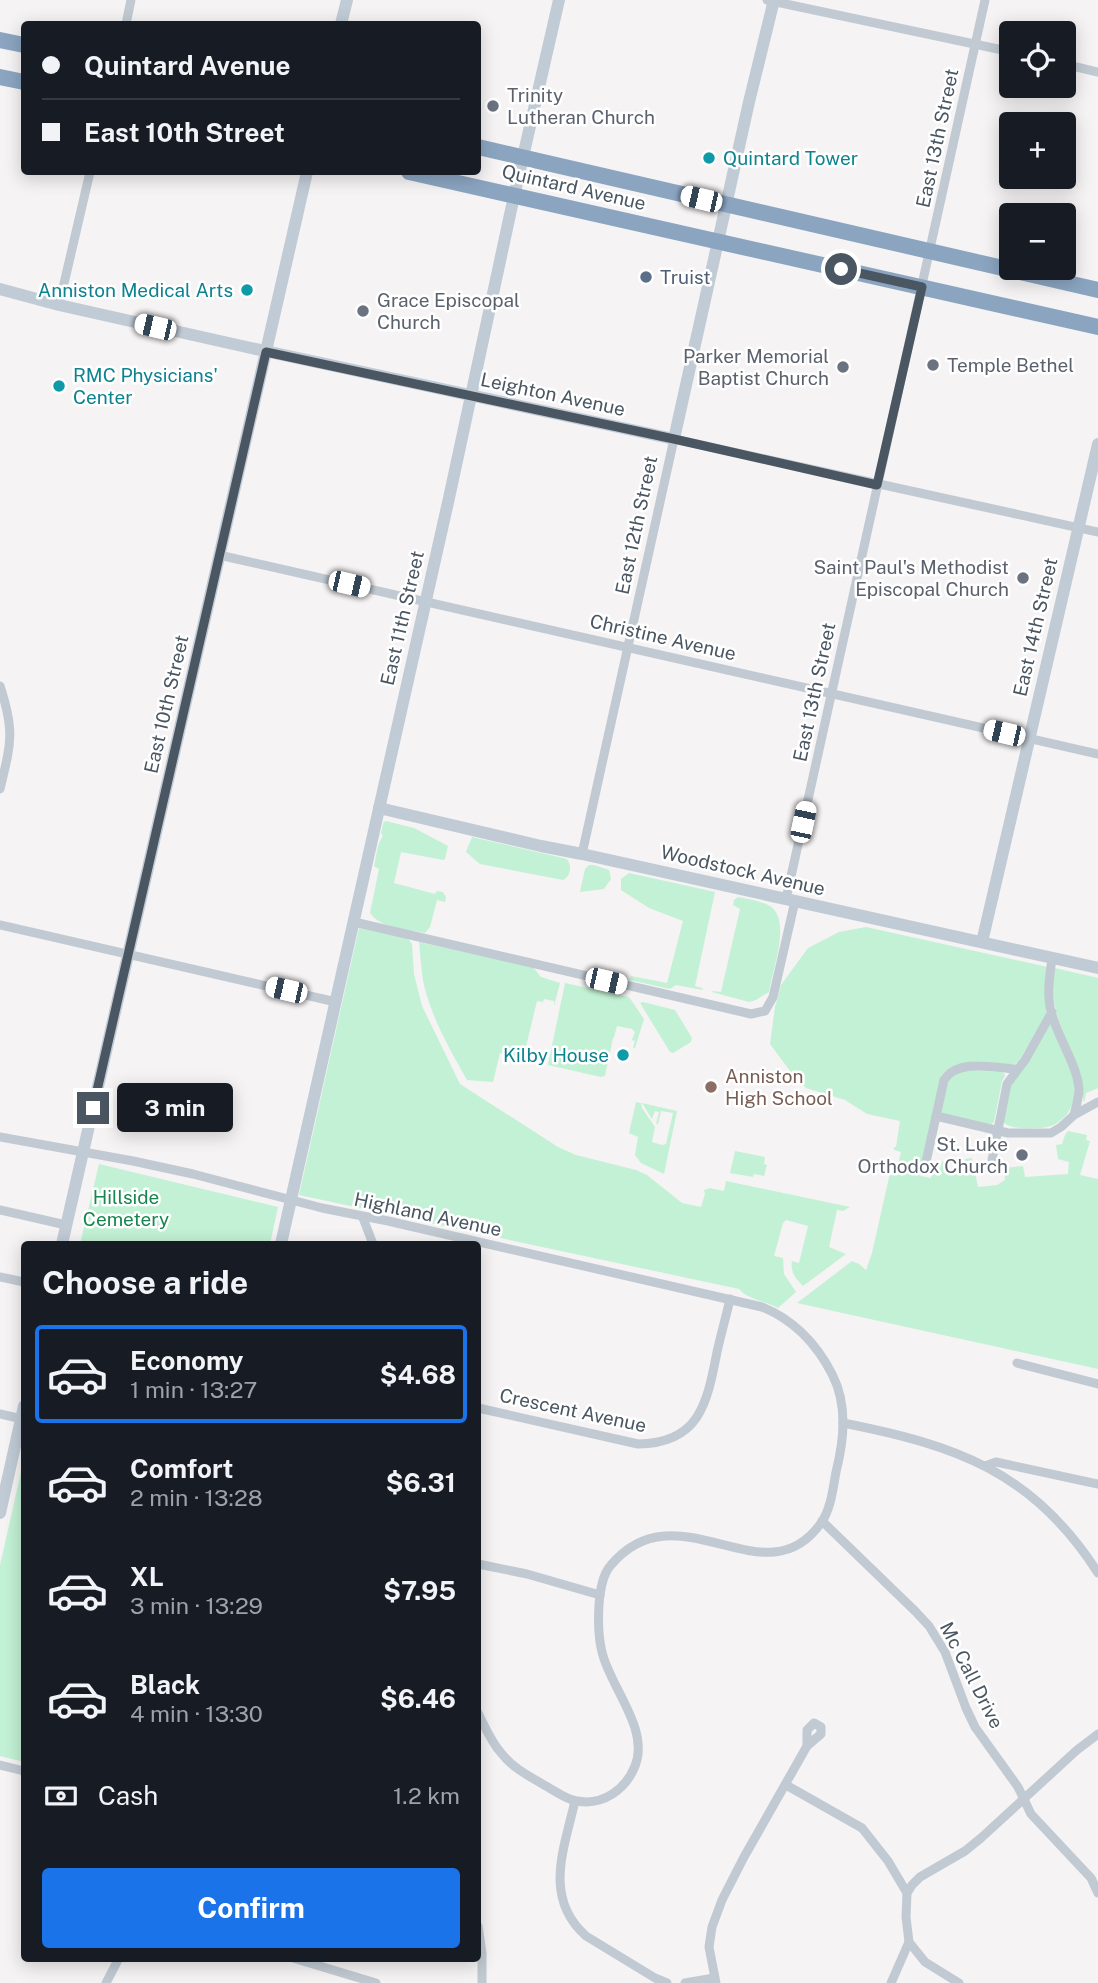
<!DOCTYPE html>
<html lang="en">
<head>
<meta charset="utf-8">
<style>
	body { margin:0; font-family:"Public Sans",sans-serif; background:#20242c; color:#f1f3f6; height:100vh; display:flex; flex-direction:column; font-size:26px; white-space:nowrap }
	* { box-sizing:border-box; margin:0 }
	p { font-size:23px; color:#9ea1a6 }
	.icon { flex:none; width:38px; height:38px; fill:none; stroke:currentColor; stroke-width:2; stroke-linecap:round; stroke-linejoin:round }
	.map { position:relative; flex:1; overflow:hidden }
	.sheet { position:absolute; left:21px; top:1241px; width:460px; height:721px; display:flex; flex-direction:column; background:#171b24; border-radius:7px; box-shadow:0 4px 18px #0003 }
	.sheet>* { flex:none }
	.hud { position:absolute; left:21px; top:21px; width:460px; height:154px; border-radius:7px; box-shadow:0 4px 18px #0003; display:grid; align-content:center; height:154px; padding:0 21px; background:#171b24 }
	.controls { position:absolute; left:999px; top:21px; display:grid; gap:14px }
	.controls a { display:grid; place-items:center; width:77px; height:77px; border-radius:7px; background:#171b24; box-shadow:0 4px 18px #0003; font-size:35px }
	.end { position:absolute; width:32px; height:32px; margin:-16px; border:9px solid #4a5661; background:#fff; box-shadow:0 0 0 4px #fff }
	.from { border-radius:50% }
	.bubble { position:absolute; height:49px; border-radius:7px; background:#171b24; box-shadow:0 4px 18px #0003; font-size:23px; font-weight:700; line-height:49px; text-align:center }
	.car { position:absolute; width:21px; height:42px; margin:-21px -10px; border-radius:9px; box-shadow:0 0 5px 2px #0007; background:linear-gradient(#fff 24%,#345 0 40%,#fff 0 76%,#345 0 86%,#fff 0) }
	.hud b { display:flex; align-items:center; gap:24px; height:66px; font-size:26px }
	.hud b+b { border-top:2px solid #363941 }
	.hud i { width:18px; height:18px; background:#f1f3f6 }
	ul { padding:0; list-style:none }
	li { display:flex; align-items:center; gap:21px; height:98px; margin:0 14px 10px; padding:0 7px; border:4px solid transparent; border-radius:7px }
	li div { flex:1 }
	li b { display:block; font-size:26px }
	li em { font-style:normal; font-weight:700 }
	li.on { border-color:#1a73e8 }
	li>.icon { width:63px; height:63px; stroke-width:1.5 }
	h2 { padding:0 21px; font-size:32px; line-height:84px }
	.pay { display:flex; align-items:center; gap:18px; height:77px; padding:0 21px; font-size:26px }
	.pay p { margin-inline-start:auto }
	.button { display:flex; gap:14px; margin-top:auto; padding:14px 21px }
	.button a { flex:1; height:80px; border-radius:7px; background:#1a73e8; color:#fff; font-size:28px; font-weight:700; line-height:80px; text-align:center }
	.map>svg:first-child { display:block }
</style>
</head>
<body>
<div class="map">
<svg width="1098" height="1983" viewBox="0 0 1098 1983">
	<rect width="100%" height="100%" fill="#f5f3f3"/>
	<g fill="#c3f1d5">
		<path d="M386,821L414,828L448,846L445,859L443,860L401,852L394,883L435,894L437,891L443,892L446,897L445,902L437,900L430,927L425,933C408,929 381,929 370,913L379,869L374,866L378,846L383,835L381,834L383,823Z"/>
		<path d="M472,837L567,859C572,866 571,876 563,880L480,864L466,852Z"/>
		<path d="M589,865H594L609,870L611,879L604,889L580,892L585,869Z"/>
		<path d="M629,873L715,892L695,986L702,988L703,990L676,985L670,989L630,980L631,976L667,983L683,921L649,908L621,890V879Z"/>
		<path d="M738,897C748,899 761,901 770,906C792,920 772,971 769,992L756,1000L749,1002L712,992L713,991L721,992L740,909L733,905L734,900Z"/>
		<path d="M866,927L1048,967L1046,1015L1018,1062L1013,1065C991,1063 956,1055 941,1076L920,1176L931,1178L933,1171L939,1172L942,1161L950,1163V1170L962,1172L965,1159L972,1158L978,1187L997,1185L1005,1180L1004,1168L1023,1166L1025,1177L1068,1174L1069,1162L1058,1159L1056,1145L1062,1144L1065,1135L1068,1131L1087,1135L1086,1140L1090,1141L1080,1175L1098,1179V1369L797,1303L852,1261L859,1264L866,1270L872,1253L892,1164L898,1165L901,1152L894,1150V1147H896L900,1121L867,1114L845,1100L806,1088L790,1071L770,1044L775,1007L781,985L808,948L839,932Z"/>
		<path d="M359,928L407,937L412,944L414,974L422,1006L460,1084L558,1147L576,1155L636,1170L647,1175L682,1203L701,1207L705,1194L704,1190L710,1188L724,1191L726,1181L850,1207L843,1211L837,1210L829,1247L846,1254L803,1286C796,1279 790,1272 792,1261L799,1263L808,1226L786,1220L783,1223L774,1256L783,1258L784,1274L796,1292L778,1308C765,1301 747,1299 739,1289L299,1195Z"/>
		<path d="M419,942L533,967L541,977L560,983L554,1006V1001L544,999L543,1002L537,1001L523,1059L500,1053L493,1082L467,1080C452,1053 436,1026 427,996C421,978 421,960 419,942Z"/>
		<path d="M1055,968L1098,978V1088L1086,1093L1084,1103C1082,1095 1083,1084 1080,1076C1068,1039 1046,1008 1055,968Z"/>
		<path d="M565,983L629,997L644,1019L635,1048H633L635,1041L632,1040L635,1032L632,1029L617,1026L614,1037L613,1038L605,1076L601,1077L548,1065Z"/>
		<path d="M643,1002L675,1010L692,1038L691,1042L673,1053L670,1052L640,1003Z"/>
		<path d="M1050,1022C1061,1049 1088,1086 1067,1114C1059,1123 1051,1128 1039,1128C1026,1128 1012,1130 1003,1122L1012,1081Z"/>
		<path d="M974,1070L1000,1072L1004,1073L1005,1076L1002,1081L994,1122L990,1125L944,1116L941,1113C946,1087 943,1071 974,1070Z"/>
		<path d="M636,1102L641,1103L642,1108L655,1127L652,1142L662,1145L666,1144L673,1113L661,1111L658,1124H656L659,1112L655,1111L652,1119L642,1103L677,1111L664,1174L641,1163L635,1155L638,1137L629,1133Z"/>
		<path d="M735,1151L765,1157L764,1164L767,1165L764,1176L754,1174L753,1177L730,1173Z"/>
		<path d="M99,1164L278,1207L270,1244H80Z"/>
		<path d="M24,1459V1762L0,1756V1565Z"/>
	</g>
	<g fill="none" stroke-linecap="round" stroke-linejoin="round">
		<g stroke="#c1cad2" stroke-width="9">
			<path d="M767,0L1012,52"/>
			<path d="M126,24L131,0"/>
			<path d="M1064,64L1098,72"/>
			<path d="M59,305L90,172"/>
			<path d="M219,555L1098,754"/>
			<path d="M0,686C15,732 11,743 0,789"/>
			<path d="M582,854L674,439L1098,532"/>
			<path d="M786,899L985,0"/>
			<path d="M354,922L751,1014L765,1011L773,997L795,901"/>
			<path d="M0,925L336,1002"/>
			<path d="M1052,958C1050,975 1047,990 1050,1007C1055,1034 1077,1063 1079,1089C1079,1097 1076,1107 1074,1115"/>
			<path d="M936,1116L1008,1133H1051L1061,1127L1074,1115L1098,1102"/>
			<path d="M0,1137L133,1161L193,1174L322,1208L388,1221L762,1307C794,1320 816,1343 832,1374C848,1405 844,1440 836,1472C833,1488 831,1509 821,1523C765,1603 678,1485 611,1565C602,1575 600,1591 599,1605C598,1621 598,1636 602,1652C610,1687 650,1729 635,1766C626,1789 603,1806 577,1801C566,1800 554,1790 544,1785C529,1776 513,1768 502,1754C491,1742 485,1727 478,1713"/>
			<path d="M992,1160L1007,1084L1025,1060L1052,1012"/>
			<path d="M926,1162L944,1080C958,1058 995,1068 1017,1069"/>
			<path d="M0,1210L66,1225"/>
			<path d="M363,1218L373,1244"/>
			<path d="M0,1277L24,1282"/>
			<path d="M1017,1363L1098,1384"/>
			<path d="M478,1408L638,1444C700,1443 707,1403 717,1352C721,1334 726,1317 730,1299"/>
			<path d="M0,1414L22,1419"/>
			<path d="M843,1423C955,1445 1033,1471 1098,1573"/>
			<path d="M985,1466L996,1462L1098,1484"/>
			<path d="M822,1521L915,1611L929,1626L945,1652L966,1708L975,1727L1018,1787L1031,1814L1091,1878L1098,1893"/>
			<path d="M478,1564L527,1574L600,1595"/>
			<path d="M814,1723L821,1727V1734L807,1746V1730Z"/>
			<path d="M0,1765L24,1771"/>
			<path d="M786,1785L862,1828L888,1861L907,1893"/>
			<path d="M575,1801C564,1849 543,1898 586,1936L655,1978L667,1983"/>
			<path d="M478,1926L482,1953V1983"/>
			<path d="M293,1958L376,1983"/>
			<path d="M106,1983L119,1958"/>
			<path d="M685,1983L714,1978"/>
			<path d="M716,1983L709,1947L712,1927L722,1900L744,1857L807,1746"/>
			<path d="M891,1983L909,1942"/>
			<path d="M959,1983L925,1962L909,1942L906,1917L907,1893L912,1885L920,1877L965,1851L981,1838L1077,1750L1098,1734"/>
		</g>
		<g stroke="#c1cbd6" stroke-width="12">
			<path d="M341,24L347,0"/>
			<path d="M0,289L59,305L251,348L674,439L749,102L774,0"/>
			<path d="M379,808L541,846L582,854L1098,968"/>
			<path d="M982,942L1098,444"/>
			<path d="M62,1244L307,172"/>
			<path d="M281,1244L449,498L514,196L559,0"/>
			<path d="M0,1513L24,1406"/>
		</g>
		<g stroke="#8ba5c1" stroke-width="16">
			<path d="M0,40L24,45"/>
			<path d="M0,77L24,82"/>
			<path d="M478,147L1098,290"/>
			<path d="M409,172L1098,327"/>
		</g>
	</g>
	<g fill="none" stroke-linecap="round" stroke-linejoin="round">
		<path stroke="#4a5661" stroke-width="9" d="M93,1108L266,352L674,439L877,485L922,287L841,269"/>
	</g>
	<g fill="#6b7280" stroke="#fff" stroke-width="2.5">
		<circle cx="493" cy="106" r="7"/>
		<circle cx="363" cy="311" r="7"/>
		<circle cx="933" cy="365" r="7"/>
		<circle cx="843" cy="367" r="7"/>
		<circle cx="1023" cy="578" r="7"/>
		<circle cx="1022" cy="1155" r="7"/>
	</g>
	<g fill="#0f9aa8" stroke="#fff" stroke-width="2.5">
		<circle cx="709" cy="158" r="7"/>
		<circle cx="247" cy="290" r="7"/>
		<circle cx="59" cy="386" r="7"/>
		<circle cx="623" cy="1055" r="7"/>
	</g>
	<circle fill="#5c6f8a" stroke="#fff" stroke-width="2.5" cx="646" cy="277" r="7"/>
	<circle fill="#8d6e63" stroke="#fff" stroke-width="2.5" cx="711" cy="1087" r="7"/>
	<g text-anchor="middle" stroke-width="5" stroke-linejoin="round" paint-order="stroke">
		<g font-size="19" fill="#5b616d" stroke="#fff" text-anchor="start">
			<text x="507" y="102">Trinity<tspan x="507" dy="22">Lutheran Church</tspan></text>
			<text x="377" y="307">Grace Episcopal<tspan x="377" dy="22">Church</tspan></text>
			<text x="829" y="363" text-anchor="end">Parker Memorial<tspan x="829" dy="22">Baptist Church</tspan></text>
			<text x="947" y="372">Temple Bethel</text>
			<text x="1009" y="574" text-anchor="end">Saint Paul's Methodist<tspan x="1009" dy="22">Episcopal Church</tspan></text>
			<text x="1008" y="1151" text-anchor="end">St. Luke<tspan x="1008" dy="22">Orthodox Church</tspan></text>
		</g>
		<g font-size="19" fill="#4a5661" stroke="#fff">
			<text transform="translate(937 138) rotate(-78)" y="7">East 13th Street</text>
			<text transform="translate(574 187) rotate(13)" y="7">Quintard Avenue</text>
			<text transform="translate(553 394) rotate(12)" y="7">Leighton Avenue</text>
			<text transform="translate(636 525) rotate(-78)" y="7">East 12th Street</text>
			<text transform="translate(402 618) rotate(-77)" y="7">East 11th Street</text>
			<text transform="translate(1035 627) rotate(-77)" y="7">East 14th Street</text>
			<text transform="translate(663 637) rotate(13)" y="7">Christine Avenue</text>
			<text transform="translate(814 692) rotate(-78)" y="7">East 13th Street</text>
			<text transform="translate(166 704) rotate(-77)" y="7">East 10th Street</text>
			<text transform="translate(743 870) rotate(13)" y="7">Woodstock Avenue</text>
			<text transform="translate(428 1214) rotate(12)" y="7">Highland Avenue</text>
			<text transform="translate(573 1410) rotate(12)" y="7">Crescent Avenue</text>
			<text transform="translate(972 1675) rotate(63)" y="7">Mc Call Drive</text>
		</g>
		<g font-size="19" fill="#0d838f" stroke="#fff" text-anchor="start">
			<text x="723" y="165">Quintard Tower</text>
			<text x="233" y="297" text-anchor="end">Anniston Medical Arts</text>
			<text x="73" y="382">RMC Physicians'<tspan x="73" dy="22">Center</tspan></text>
			<text x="609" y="1062" text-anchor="end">Kilby House</text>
		</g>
		<g font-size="19" fill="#4e5e75" stroke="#fff" text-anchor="start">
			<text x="660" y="284">Truist</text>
		</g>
		<g font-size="19" fill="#785e54" stroke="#fff" text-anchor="start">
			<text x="725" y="1083">Anniston<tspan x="725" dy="22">High School</tspan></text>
		</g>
		<g font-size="19" fill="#17864f" stroke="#fff">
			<text x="126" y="1204">Hillside<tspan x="126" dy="22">Cemetery</tspan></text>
		</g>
	</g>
</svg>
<div class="controls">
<a><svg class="icon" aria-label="locate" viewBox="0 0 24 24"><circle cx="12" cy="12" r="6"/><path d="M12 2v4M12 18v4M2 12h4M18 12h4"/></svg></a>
<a>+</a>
<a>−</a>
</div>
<i class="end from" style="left:841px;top:269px"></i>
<i class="end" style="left:93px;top:1108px"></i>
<div class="bubble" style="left:117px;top:1083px;width:116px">3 min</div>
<i class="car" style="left:701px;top:199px;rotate:283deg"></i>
<i class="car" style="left:155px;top:327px;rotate:283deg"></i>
<i class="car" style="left:349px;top:584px;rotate:103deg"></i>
<i class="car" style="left:1004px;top:733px;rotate:283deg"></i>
<i class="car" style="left:803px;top:822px;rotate:12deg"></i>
<i class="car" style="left:606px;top:981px;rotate:103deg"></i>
<i class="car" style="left:286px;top:990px;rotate:283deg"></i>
<div class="hud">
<b><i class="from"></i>Quintard Avenue</b>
<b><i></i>East 10th Street</b>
</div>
<section class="sheet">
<h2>Choose a ride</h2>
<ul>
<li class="on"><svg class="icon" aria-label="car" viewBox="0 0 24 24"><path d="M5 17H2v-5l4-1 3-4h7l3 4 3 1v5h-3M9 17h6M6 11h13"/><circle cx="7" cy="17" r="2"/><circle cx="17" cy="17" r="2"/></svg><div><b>Economy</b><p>1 min · 13:27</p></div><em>$4.68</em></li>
<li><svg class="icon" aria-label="car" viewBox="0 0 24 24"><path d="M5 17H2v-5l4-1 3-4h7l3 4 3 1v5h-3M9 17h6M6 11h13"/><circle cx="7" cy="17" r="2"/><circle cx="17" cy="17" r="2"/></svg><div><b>Comfort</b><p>2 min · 13:28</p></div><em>$6.31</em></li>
<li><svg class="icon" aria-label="car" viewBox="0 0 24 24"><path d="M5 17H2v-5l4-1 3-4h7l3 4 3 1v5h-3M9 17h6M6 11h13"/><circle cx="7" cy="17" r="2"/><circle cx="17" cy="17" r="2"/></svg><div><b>XL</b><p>3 min · 13:29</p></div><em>$7.95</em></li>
<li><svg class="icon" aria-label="car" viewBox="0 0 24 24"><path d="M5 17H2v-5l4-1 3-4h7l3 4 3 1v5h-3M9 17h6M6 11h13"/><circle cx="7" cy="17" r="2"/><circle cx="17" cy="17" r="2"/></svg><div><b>Black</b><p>4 min · 13:30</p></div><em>$6.46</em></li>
</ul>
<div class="pay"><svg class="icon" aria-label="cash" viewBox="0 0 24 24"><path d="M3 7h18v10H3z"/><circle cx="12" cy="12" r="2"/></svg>Cash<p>1.2 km</p></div>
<div class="button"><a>Confirm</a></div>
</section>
</div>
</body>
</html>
